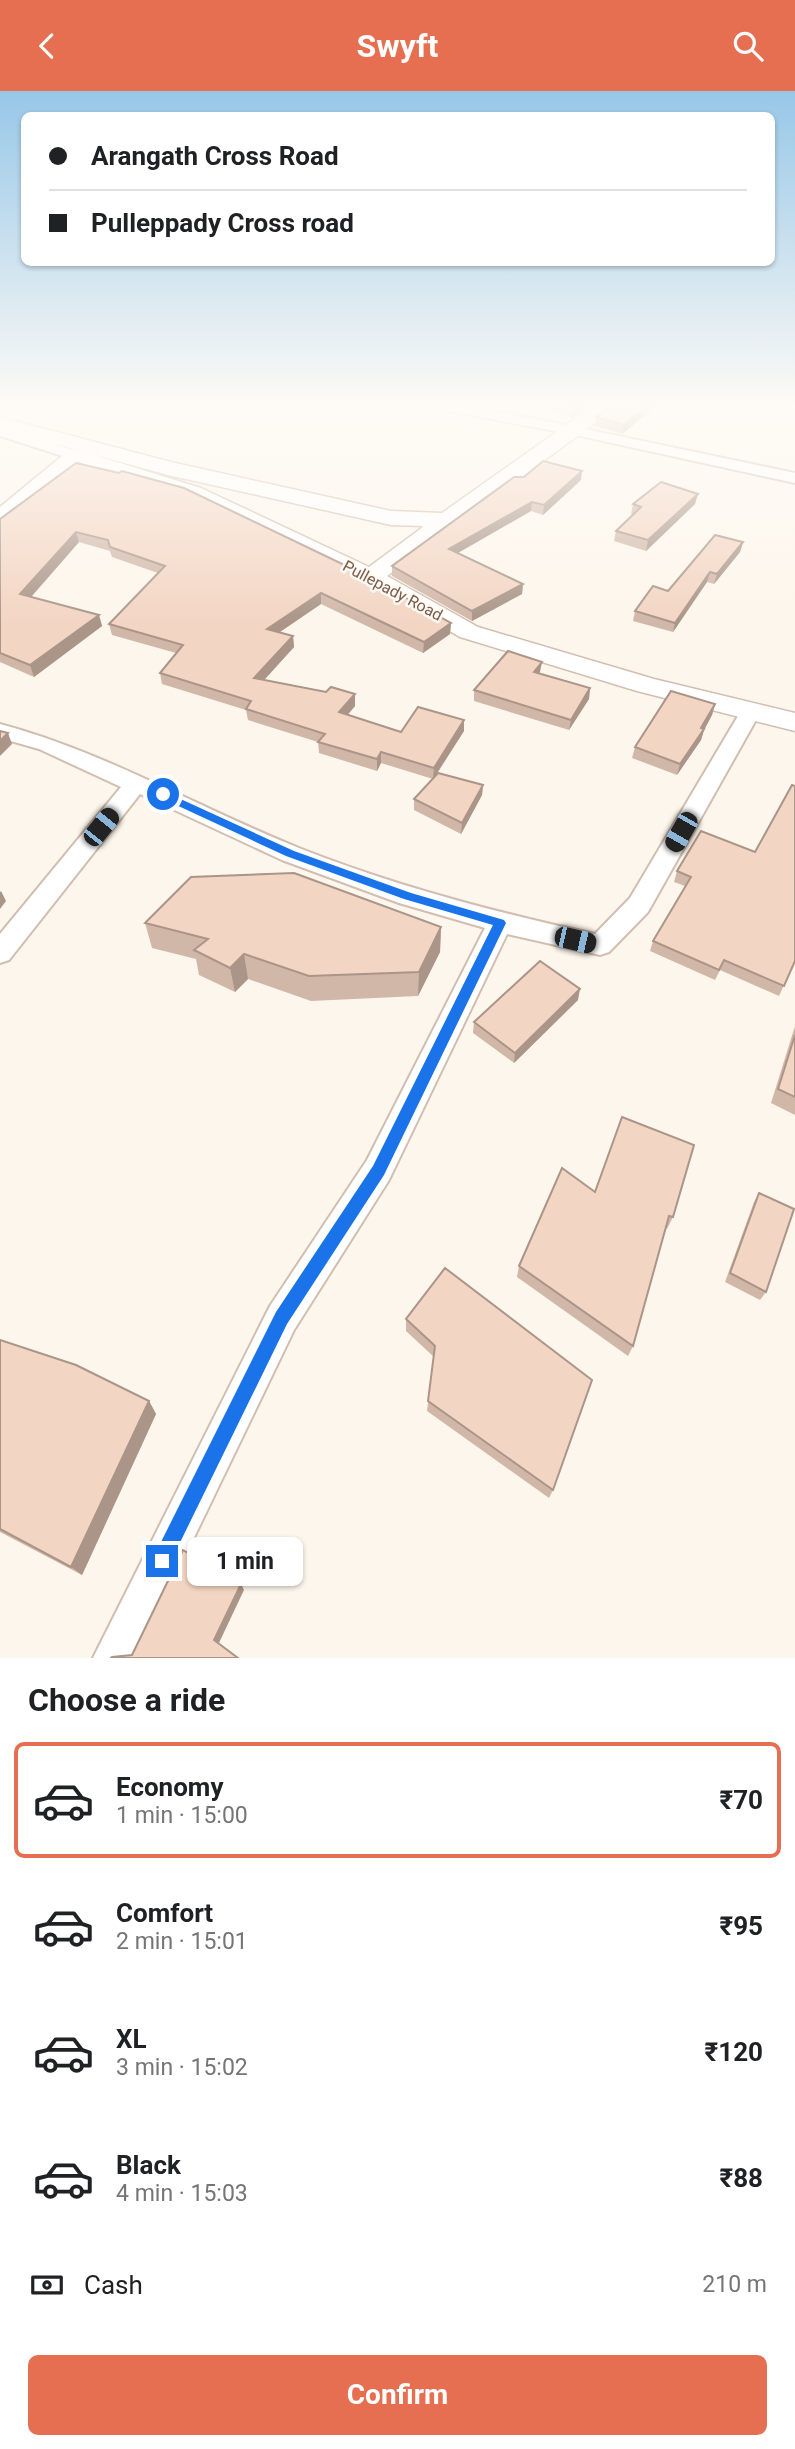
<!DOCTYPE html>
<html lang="en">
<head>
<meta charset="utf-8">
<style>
	body { margin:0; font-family:Roboto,sans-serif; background:#f2f2f2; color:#202124; height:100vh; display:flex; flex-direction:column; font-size:26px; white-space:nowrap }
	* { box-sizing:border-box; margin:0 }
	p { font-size:23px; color:#757577 }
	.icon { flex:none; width:38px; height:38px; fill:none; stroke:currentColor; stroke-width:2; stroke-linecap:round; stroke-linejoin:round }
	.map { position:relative; height:1567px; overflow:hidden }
	.details { display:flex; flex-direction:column; background:#fff; flex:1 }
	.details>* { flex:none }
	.guide { position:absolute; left:21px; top:21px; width:754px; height:154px; border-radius:10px; box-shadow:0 2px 5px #0004; display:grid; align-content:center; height:154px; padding:0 28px; background:#fff }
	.end { position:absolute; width:32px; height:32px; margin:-16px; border:9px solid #1a73e8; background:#fff; box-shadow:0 0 0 4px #fff }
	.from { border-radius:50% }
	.bubble { position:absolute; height:49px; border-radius:10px; background:#fff; box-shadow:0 2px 5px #0004; font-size:23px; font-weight:700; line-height:49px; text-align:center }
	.car { position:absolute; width:21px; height:42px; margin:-21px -10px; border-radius:9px; box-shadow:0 0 5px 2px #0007; background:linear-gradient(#222 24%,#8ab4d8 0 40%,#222 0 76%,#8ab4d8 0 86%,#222 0) }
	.guide b { display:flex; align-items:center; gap:24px; height:66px; font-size:26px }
	.guide b+b { border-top:2px solid #e0e0e0 }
	.guide i { width:18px; height:18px; background:#202124 }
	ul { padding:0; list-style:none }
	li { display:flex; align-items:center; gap:21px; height:116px; margin:0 14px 10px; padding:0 14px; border:4px solid transparent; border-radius:10px }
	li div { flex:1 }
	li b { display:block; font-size:26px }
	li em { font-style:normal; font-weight:700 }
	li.current { border-color:#e76f51 }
	li>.icon { width:63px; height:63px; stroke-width:1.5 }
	h2 { padding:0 28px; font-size:32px; line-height:84px }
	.pay { display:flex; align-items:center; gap:18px; height:77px; padding:0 28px; font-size:26px }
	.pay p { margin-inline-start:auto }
	.action { display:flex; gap:14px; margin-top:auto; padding:14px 28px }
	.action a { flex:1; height:80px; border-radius:10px; background:#e76f51; color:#fff; font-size:28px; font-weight:700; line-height:80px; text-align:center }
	header { display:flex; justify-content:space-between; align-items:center; height:91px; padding:0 28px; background:#e76f51; color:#fff; font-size:32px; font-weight:700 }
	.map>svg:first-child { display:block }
</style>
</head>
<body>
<header><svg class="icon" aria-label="back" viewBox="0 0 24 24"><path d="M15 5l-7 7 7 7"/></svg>Swyft<svg class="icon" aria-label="search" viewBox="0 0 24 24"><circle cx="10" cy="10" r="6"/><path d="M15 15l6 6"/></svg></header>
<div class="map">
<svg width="795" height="1567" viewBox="0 0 795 1567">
	<rect width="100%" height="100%" fill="#fdf6ec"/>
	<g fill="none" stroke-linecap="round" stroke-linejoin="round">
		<g stroke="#d1beb0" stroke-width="4">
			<g id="minor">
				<path d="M425,313H457L571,335L795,382V392L571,343L432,317Z"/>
				<path d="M0,336L80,361L83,364L75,369L0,345Z"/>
				<path d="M751,614L758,615L761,620L648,821L609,861L600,864L507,843L389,1089L294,1239L136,1567H93L270,1215L367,1069L485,837L399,812L282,769L140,703L9,869L0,872V843L121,696L39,658L0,647V633C105,661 199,717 299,757C395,795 494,821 595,843L630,807L741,620L744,615Z"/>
			</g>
		</g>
		<g stroke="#d1beb0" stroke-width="3">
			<path id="tertiary" d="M75,358L201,397L369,476L419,439H435L438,444L435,449L387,485L478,536L654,588L795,622V640L637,600L460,546L363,491L187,405L78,371L8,432L0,433V416L68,360Z"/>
		</g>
		<g stroke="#d6c0b0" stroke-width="3">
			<path id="secondary" d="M596,313H621L437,448L428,450L419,448L416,443L423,435L391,434L168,384L0,338V326L171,371L391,420L442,422Z"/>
		</g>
		<use href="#minor" fill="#fff" fill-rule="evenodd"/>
		<use href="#tertiary" fill="#fff" fill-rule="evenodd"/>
		<use href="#secondary" fill="#fff" fill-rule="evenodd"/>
		<g stroke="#b9a8c9" stroke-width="5">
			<path id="rail" d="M0,316L6,313"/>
		</g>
		<use href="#rail" stroke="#fffaf3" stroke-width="3.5" stroke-dasharray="10" stroke-linecap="butt"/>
	</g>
	<g fill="#d1b7a8">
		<path d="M541,313H591L572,327L541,316Z"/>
		<path d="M614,313H658L622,343L595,335L596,326Z"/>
		<path d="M76,372L451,532L450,543L423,562L321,513L280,541L293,545L294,556L264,589L355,615L347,624L401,641L464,640L435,686L483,694L482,704L461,743L414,719V708L433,688L381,672L377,680L319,662L318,651L248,629L246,619L162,593L160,582L176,562L112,544L109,533L158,482L112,466L110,460L79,451L31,506L99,524L102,535L34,586L0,571V428Z"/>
		<path d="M581,389L543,424L531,420L458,462L523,493L522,503L472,530L392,485V475Z"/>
		<path d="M633,413H695L646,460L614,450L616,440L633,424L631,423Z"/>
		<path d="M743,451L740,461L714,493L707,491L673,541L633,530L635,520Z"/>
		<path d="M540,581V582L590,597L589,608L569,639L474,610V599Z"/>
		<path d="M715,613L712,624L704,639L701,649L677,684L632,667L635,656Z"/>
		<path d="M755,761L795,870L779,905L720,879L715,889L650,860L653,850L685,795L674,791L677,780Z"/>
		<path d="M145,832L441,836L440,861L418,905L311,910L248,888L235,901L199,884L196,868L152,857Z"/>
		<path d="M578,909L514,972L473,942L474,931Z"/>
		<path d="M795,935V1024L771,1012Z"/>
		<path d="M595,1101L673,1126L667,1138L666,1137L633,1255L628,1265L517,1186L519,1175Z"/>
		<path d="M759,1102L766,1201L760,1209L725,1191L754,1111Z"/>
		<path d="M445,1177L553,1399L549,1407L427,1320L434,1266L406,1240V1228Z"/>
		<path d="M0,1249L149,1310L156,1323L82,1484L0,1441Z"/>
	</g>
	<g fill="#aa9588">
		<path d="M579,313H591L572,327L573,318Z"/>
		<path d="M648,313H658L622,343L624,334Z"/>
		<path d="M582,380L581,389L543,424L544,414Z"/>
		<path d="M698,403L695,413L646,460L648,449Z"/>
		<path d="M532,411L531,420L449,467V458Z"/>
		<path d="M76,441L79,451L24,514L20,503Z"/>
		<path d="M743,451L740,461L714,493L717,483Z"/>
		<path d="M710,481L707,491L673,541L675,532Z"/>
		<path d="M523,493L522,503L472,530V520Z"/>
		<path d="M321,502V513L268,549L267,538Z"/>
		<path d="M99,524L102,535L34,586L30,574Z"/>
		<path d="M451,532L450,543L423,562L424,551Z"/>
		<path d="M293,545L294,556L256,598L254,587Z"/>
		<path d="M542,571L540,581L532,591L534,581Z"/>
		<path d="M590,597L589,608L569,639L571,629Z"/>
		<path d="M355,603V615L340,633L339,621Z"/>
		<path d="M715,613L712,624L704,639L701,649L677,684L680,673Z"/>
		<path d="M464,629V640L433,688L434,677Z"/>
		<path d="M8,642L12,653L0,665V650Z"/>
		<path d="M381,661V672L377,680V668Z"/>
		<path d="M483,694L482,704L461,743L462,732Z"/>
		<path d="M1,800L6,810L0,818V801Z"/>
		<path d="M441,836L440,861L418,905L419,881Z"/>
		<path d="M244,863L248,888L235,901L230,877Z"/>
		<path d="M580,898L578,909L514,972L515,962Z"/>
		<path d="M149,1310L156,1323L82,1484L71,1476Z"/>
		<path d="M241,1493L244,1499L218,1554L214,1549Z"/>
	</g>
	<g fill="#f3d5c3" stroke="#aa9588" stroke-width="2">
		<path d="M560,313H579L573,318Z"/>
		<path d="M614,313H648L624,334L596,326Z"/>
		<path d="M543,370L582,380L544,414L532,411L449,458L523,493L472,520L392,475L514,386H524Z"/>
		<path d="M76,372L119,382L122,380L184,397L361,482L451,532L424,551L321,502L267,538L293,545L254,587L326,601L331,596L355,603L339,621L401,641L418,616L464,629L434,677L381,661L377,668L318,651L325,643L246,618L251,610L160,582L183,554L109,533L165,475L110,456L108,449L76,441L20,503L99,524L30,574L0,562V428Z"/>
		<path d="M661,391L698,403L648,449L616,440L641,416L633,413Z"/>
		<path d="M715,444L743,451L717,483L710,481L675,532L635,520L653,495L668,500Z"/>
		<path d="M508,560L542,571L534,581L590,597L571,629L474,599Z"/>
		<path d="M671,600L715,613L701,637L704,638L680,673L635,656Z"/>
		<path d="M0,640L8,642L0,650Z"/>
		<path d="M438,682L483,694L462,732L414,708Z"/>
		<path d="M792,694L795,695V870L784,895L724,869L719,879L653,850L691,786L677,780L701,740L755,761Z"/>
		<path d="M294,782L441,836L419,881L309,885L244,863L230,877L194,859L208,848L145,832L191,786Z"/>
		<path d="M540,870L580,898L515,962L474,931Z"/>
		<path d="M795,944V1006L778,998Z"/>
		<path d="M622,1026L694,1054L673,1126L669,1125L633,1255L519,1175L562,1077L595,1101Z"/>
		<path d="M759,1102L794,1118L766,1201L730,1182Z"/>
		<path d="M445,1177L592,1289L553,1399L428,1310L435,1255L406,1228Z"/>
		<path d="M0,1249L76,1274L149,1310L71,1476L0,1438Z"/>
		<path d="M183,1459L241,1493L214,1549L238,1567H111L112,1566L132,1564Z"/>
	</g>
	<linearGradient id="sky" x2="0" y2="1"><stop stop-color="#97c7e8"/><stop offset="0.59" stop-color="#fefbf6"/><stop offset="1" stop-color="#fefbf6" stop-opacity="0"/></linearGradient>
	<rect width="795" height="533" fill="url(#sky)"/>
	<path fill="#1a73e8" d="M163,700L294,760L411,802L504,829L506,832L384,1084L287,1233L168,1476L162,1479L155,1476L153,1470L155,1463L276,1221L373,1075L493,834L404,808L286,765L159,706L157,703Z"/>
	<g text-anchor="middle" stroke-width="5" stroke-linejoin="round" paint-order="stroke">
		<g font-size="16" fill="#7a5c4d" stroke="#fffaf3">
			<text transform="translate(393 499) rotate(28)" y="6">Pullepady Road</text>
		</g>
	</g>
</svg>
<i class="end from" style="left:163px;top:703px"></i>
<i class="end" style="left:162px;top:1470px"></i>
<div class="bubble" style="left:187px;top:1446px;width:116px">1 min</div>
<i class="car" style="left:101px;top:736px;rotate:39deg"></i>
<i class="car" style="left:681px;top:741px;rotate:210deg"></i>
<i class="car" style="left:575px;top:849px;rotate:103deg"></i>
<div class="guide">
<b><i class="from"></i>Arangath Cross Road</b>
<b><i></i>Pulleppady Cross road</b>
</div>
</div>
<section class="details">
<h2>Choose a ride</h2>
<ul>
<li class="current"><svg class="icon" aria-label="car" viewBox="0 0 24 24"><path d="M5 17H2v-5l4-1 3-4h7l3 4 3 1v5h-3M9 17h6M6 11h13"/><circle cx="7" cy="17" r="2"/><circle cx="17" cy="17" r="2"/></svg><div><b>Economy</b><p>1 min · 15:00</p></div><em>₹70</em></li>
<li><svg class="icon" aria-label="car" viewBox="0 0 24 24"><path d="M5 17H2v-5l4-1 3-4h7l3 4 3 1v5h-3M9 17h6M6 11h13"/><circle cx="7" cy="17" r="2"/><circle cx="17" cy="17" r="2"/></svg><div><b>Comfort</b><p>2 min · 15:01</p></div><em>₹95</em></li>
<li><svg class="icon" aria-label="car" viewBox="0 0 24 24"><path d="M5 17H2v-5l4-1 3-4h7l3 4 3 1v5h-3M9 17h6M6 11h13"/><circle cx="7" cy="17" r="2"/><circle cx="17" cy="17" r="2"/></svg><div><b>XL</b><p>3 min · 15:02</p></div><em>₹120</em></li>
<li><svg class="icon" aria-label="car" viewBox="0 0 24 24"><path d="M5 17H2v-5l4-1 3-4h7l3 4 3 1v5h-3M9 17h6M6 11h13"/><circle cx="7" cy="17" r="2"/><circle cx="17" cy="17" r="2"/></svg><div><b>Black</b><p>4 min · 15:03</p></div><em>₹88</em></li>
</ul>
<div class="pay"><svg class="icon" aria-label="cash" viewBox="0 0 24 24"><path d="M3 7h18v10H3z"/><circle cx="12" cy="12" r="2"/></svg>Cash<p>210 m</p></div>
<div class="action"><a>Confirm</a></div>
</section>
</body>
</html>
